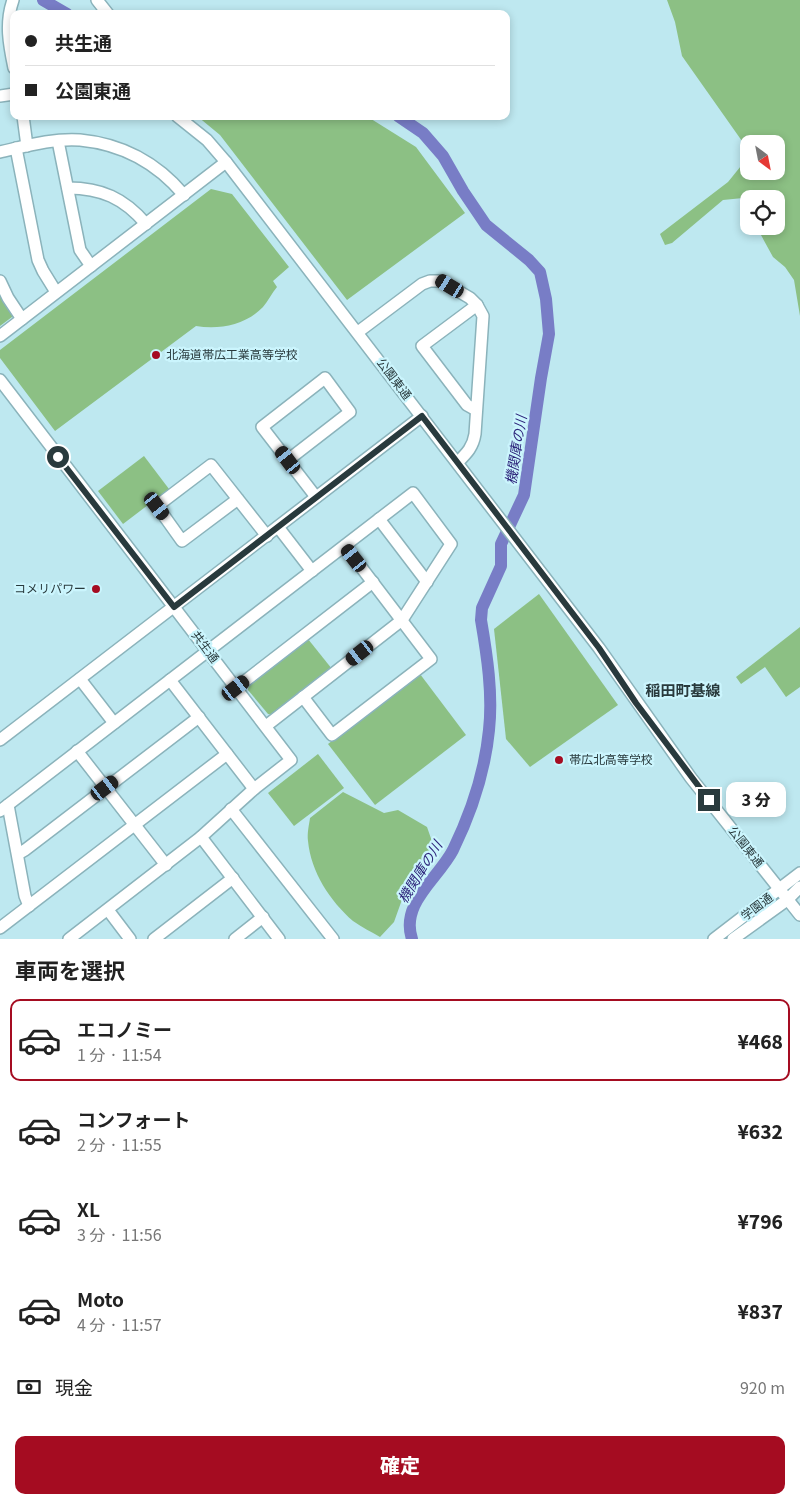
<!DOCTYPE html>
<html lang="ja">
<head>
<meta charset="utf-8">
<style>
	body { margin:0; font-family:Georgia,"Noto Sans JP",serif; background:#f6f6f6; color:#222; height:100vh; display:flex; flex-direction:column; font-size:19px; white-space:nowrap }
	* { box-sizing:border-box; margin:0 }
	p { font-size:16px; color:#767676 }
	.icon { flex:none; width:28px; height:28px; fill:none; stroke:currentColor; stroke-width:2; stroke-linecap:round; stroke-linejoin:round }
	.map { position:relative; height:939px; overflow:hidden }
	.side { display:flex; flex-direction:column; background:#fff; flex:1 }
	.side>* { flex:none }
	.guide { position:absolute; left:10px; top:10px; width:500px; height:110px; border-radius:10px; box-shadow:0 2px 8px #0003; display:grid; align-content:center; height:110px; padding:0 15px; background:#fff }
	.needle { width:32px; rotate:148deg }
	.fabs { position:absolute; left:740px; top:135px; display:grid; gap:10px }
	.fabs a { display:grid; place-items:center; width:45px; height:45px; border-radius:10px; background:#fff; box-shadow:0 2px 8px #0003; font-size:25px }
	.end { position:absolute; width:22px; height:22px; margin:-11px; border:6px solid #293a3d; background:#fff; box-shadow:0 0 0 2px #fff }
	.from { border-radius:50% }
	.bubble { position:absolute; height:35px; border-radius:10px; background:#fff; box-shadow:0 2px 8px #0003; font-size:16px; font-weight:800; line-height:35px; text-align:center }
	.car { position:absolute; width:15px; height:30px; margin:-15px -8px; border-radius:6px; box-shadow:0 0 4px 1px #0007; background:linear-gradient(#222 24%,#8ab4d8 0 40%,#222 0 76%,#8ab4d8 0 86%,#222 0) }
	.guide b { display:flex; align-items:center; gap:18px; height:48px; font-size:19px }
	.guide b+b { border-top:1px solid #e0e0e0 }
	.guide i { width:12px; height:12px; background:#222 }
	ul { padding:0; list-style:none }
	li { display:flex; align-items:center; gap:15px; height:82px; margin:0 10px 8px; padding:0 5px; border:2px solid transparent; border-radius:10px }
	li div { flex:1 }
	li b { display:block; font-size:19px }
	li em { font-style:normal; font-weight:800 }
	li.selected { border-color:#a50c21 }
	li>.icon { width:45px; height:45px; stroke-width:1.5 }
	h2 { padding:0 15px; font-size:22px; line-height:60px }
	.pay { display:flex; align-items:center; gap:12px; height:55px; padding:0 15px; font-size:19px }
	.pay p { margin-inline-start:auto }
	.button { display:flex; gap:10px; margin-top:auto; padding:10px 15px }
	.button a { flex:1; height:58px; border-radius:10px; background:#a50c21; color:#fff; font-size:20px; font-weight:800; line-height:58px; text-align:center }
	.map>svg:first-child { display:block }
</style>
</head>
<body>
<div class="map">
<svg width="800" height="939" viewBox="0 0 800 939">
	<rect width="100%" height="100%" fill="#bee8f0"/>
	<g fill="#8cc084">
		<path d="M667,0H800V316L794,280L785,267L773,257L756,226H776V199H749V211L743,198L723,200L672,243L665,245L660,234L728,182L749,156V171H776V144H749V151L682,56L675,22Z"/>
		<path d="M197,116L368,117L416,147L465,213L347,300L220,135Z"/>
		<path d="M211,189L232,194L289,267L273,281L277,287C272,293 268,301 263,307C246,325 219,330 196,326L55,431L0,358V350Z"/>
		<path d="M0,291L12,312V317L0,326Z"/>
		<path d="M144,456L169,489L123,524L98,491Z"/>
		<path d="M539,594L618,705L530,767L506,739L494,629Z"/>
		<path d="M800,627V687L786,697L765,667L741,684L736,677Z"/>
		<path d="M308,639L332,669L273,715L268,714L248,690L249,684Z"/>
		<path d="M420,674L466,735L375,805L328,744Z"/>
		<path d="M318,754L344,788L294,826L268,793Z"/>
		<path d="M343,792L384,813L398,810L427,827L434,847L418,880L404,894L394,922L380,937C372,932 361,927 353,921C330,901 311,872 308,841C307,833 309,825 310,818Z"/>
	</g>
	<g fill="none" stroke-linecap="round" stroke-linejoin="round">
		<g stroke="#787dc6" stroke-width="12">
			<path d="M43,0L67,14"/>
			<path d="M398,116L423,133L443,156L463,191L486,225L529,260L540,272L546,299L549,334L541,378L524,495L501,544V566L482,608L481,620C487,655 493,694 489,730C485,771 471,813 453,850C438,879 400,903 412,939"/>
		</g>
		<g stroke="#8bb3bb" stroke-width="14">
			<g id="minor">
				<path d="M13,0C5,23 9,44 14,68"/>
				<path d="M97,0L108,14"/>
				<path d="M0,96L14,94"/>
				<path d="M23,116L27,146"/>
				<path d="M177,116L207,140L226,162L599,648L691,778L800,915"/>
				<path d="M58,141L80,250L91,266"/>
				<path d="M16,148L38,260L43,271L56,292"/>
				<path d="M0,152C26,146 54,138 80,140C122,144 157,163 184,195"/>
				<path d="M68,188C101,188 124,198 146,224"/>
				<path d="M0,281L8,298L22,319"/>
				<path d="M358,332L422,284L430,281H441L470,298L477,305L483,316L475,434C473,447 467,453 458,462"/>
				<path d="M0,336L226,162"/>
				<path d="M0,380L291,760L254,789L201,837L69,939"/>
				<path d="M476,410L467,405L422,346L477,305"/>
				<path d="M288,460L350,412L325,378L262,427L316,497"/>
				<path d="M238,499L182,541L157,506L211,465L267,536"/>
				<path d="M379,519L427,582"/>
				<path d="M278,527L312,571"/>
				<path d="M80,679L114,723"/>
				<path d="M170,680L254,789"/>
				<path d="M236,688L373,582"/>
				<path d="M303,697L332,735L431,659L345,546"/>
				<path d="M0,740L422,416"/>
				<path d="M77,751L166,865"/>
				<path d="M8,805L25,896L29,906"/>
				<path d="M231,809L333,939"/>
				<path d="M0,811L413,493L451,544L402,620L266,726"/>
				<path d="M201,837L279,939"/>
				<path d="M18,854L25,850L199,717"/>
				<path d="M108,910L130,939"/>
				<path d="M0,928L227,754"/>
				<path d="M154,939L233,878"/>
				<path d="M235,939L263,917"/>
				<path d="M714,939L800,873"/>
				<path d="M733,939L787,900L800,887"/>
			</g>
		</g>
		<use href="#minor" stroke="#fff" stroke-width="11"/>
	</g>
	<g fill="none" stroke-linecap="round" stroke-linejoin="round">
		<path stroke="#293a3d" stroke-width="6" d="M58,457L174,607L422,416L599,648L636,703L709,800"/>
	</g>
	<g fill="#a50c21" stroke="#cbf5fd" stroke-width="2">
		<circle cx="156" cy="355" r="5"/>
		<circle cx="96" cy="589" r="5"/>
		<circle cx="559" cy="760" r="5"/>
	</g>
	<g text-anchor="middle" stroke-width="4.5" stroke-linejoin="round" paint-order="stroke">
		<g font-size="12" fill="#293a3d" stroke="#cbf5fd" text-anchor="start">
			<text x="166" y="359">北海道帯広工業高等学校</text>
			<text x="86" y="593" text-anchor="end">コメリパワー</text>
			<text x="569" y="764">帯広北高等学校</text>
		</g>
		<g font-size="12" fill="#293a3d" stroke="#cbf5fd">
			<text transform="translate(394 379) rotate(53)" y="4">公園東通</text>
			<text transform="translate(205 647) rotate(53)" y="4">共生通</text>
			<text transform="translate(746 847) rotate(52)" y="4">公園東通</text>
			<text transform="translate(757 907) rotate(-37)" y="4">学園通</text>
		</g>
		<g font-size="14" font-style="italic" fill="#2d257b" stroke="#cbf5fd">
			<text transform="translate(516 450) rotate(-81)" y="5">機関庫の川</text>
			<text transform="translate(420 872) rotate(-58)" y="5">機関庫の川</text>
		</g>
		<g font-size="15" font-weight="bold" fill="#293a3d" stroke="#cbf5fd">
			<text x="683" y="696">稲田町基線</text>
		</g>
	</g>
</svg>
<div class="fabs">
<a><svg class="needle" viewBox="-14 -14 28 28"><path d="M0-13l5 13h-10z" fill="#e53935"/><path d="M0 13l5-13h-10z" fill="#767676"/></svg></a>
<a><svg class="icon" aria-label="locate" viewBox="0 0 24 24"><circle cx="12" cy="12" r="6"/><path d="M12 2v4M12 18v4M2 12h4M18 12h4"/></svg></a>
</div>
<i class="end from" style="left:58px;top:457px"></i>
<i class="end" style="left:709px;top:800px"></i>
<div class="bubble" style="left:726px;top:782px;width:60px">3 分</div>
<i class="car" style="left:450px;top:286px;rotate:301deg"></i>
<i class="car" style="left:288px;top:460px;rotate:323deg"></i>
<i class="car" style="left:157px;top:506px;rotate:143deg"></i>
<i class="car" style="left:354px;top:558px;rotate:322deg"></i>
<i class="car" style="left:360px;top:653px;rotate:232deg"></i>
<i class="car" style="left:236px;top:688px;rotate:52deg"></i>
<i class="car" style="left:105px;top:788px;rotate:53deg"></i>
<div class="guide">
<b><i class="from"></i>共生通</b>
<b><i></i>公園東通</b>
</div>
</div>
<section class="side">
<h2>車両を選択</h2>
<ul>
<li class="selected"><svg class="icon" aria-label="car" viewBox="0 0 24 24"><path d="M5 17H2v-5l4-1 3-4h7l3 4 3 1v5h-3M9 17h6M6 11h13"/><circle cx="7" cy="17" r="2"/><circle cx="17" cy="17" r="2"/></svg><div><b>エコノミー</b><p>1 分 · 11:54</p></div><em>¥468</em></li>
<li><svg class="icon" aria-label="car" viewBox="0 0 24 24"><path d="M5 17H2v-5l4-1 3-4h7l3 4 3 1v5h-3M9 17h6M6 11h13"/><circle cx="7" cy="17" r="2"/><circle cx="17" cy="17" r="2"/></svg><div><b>コンフォート</b><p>2 分 · 11:55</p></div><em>¥632</em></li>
<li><svg class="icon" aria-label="car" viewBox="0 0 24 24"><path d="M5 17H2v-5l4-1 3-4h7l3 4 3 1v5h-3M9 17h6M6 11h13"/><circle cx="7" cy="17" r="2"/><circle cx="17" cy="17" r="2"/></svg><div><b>XL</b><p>3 分 · 11:56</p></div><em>¥796</em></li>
<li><svg class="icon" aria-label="car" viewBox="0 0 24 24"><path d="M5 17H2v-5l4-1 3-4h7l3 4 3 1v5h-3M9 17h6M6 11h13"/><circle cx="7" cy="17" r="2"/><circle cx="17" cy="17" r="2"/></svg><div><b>Moto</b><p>4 分 · 11:57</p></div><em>¥837</em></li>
</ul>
<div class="pay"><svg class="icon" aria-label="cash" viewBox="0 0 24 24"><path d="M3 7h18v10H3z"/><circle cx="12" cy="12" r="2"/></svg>現金<p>920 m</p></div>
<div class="button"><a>確定</a></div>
</section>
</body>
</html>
